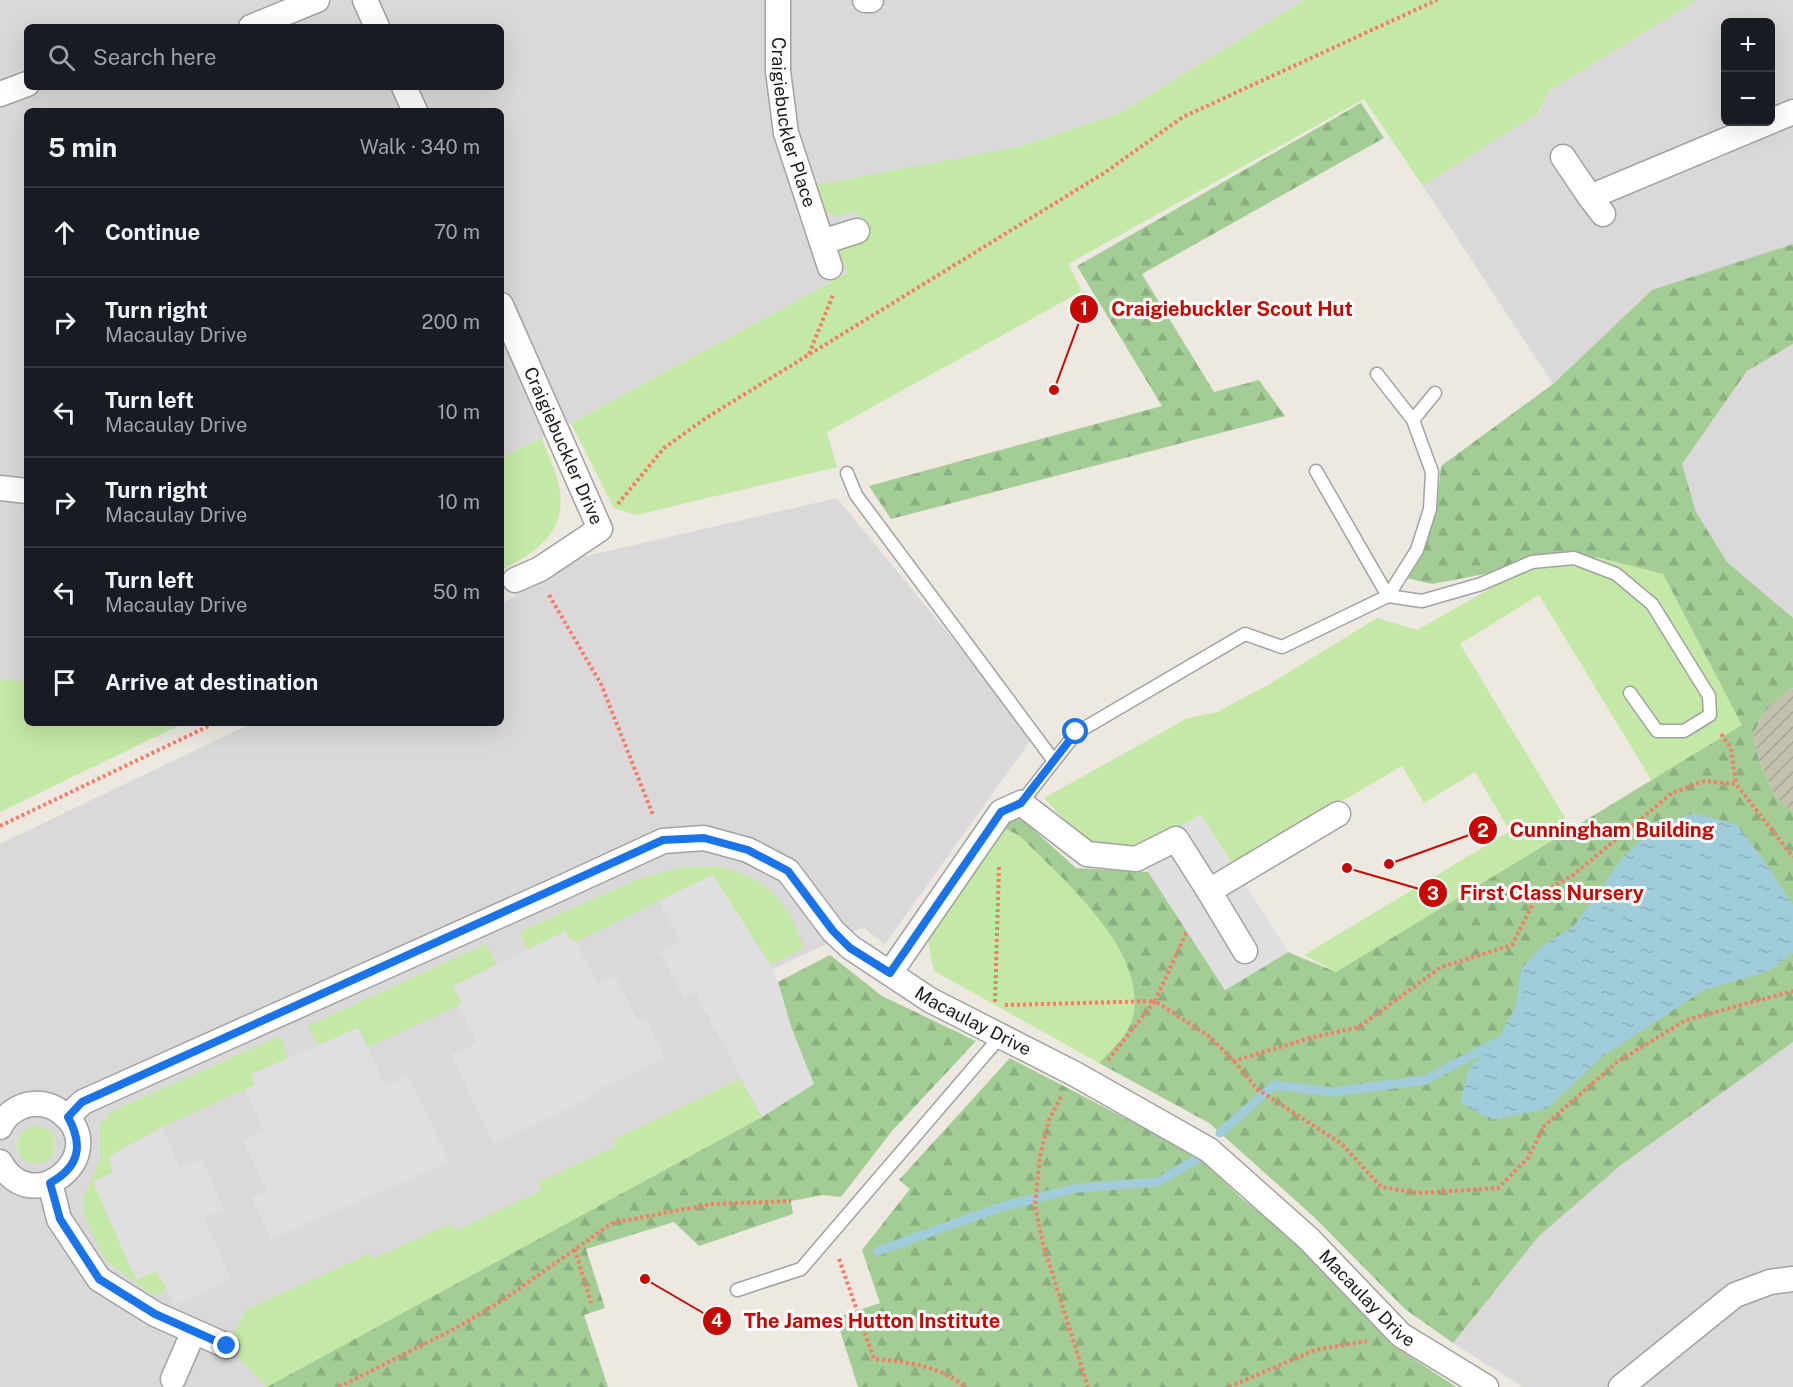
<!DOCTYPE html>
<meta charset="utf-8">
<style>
body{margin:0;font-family:"Public Sans",sans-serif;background:#20242c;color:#f1f3f6}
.controls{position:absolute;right:18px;top:18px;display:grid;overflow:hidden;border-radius:9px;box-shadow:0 6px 24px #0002}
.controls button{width:54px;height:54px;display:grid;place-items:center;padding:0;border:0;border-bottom:2px solid #363941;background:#171b24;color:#f1f3f6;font:30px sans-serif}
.stop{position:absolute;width:18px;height:18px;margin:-14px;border:4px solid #1a73e8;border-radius:50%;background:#fff}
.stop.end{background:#1a73e8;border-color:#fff;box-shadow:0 2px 6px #0008}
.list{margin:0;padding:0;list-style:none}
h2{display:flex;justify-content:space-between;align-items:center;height:78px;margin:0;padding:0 24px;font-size:26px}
h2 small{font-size:20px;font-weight:400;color:#9ea1a6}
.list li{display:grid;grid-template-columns:39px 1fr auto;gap:18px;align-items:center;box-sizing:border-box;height:90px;padding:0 24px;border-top:2px solid #363941}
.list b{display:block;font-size:22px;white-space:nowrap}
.list p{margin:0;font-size:20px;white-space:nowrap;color:#9ea1a6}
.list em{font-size:20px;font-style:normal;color:#9ea1a6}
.icon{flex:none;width:33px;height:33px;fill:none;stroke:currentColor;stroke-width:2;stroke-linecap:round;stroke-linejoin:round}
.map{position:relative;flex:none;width:1793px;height:1387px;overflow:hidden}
.search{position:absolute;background:#171b24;box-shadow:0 6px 24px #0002;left:24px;top:24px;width:480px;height:66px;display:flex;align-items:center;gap:15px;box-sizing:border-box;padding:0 21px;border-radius:9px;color:#9ea1a6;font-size:22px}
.panel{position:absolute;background:#171b24;box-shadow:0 6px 24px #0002;left:24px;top:108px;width:480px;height:618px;border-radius:9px}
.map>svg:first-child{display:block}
.residential{fill:#dad8d8;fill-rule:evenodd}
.construction{fill:url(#construction-furrows)}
.grass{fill:#c4e8a6}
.forest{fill:url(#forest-firs)}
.parking{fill:#dfdfdf}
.water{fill:url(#water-ripples)}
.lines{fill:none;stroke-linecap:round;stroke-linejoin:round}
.stream{stroke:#a1ccdb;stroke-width:9}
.lane-casing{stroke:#a2a2a2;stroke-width:15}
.street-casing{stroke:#a2a2a2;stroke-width:27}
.path{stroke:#f97b66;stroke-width:4;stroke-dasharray:3 3;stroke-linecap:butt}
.lane{stroke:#fff;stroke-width:12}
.street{stroke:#fff;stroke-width:24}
.route{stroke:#1a73e8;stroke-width:8}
.labels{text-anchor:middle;stroke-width:6;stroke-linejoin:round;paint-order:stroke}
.street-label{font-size:18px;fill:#1b1b1b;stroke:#fff}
.leader{fill:none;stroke:#c60801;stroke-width:2}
.callout-dot{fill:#c60801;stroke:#fff;stroke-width:2}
.mark-label{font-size:18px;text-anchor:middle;font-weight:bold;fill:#fff}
.callout-label{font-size:20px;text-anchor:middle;font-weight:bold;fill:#c60801;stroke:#fff;stroke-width:6;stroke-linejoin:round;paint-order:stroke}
</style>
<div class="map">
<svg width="1793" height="1387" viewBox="0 0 1793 1387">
<defs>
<pattern id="construction-furrows" width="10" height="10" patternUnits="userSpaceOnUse" patternTransform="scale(1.5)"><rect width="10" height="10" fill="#c1c1ad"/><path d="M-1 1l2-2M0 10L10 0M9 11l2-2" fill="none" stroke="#a5a594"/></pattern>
<pattern id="forest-firs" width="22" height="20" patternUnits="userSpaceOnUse" patternTransform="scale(1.5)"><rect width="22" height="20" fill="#a3cd95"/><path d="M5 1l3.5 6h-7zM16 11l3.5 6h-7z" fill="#8caf80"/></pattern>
<pattern id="water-ripples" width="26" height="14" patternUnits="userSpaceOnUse" patternTransform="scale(1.5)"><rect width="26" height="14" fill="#a1ccdb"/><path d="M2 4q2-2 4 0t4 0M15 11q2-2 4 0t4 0" fill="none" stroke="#8aafbb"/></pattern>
</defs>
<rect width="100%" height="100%" fill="#ede9e1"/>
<path class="residential" d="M0 0H1304L1120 113 1022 146 856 210 865 232 848 273 556 431 501 457V111H27V682L0 679ZM27 27H501V87H27Z
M1697 0H1793V244L1652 290 1553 384 1423 186 1540 111 1549 91ZM1726 22H1770V122H1726Z
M1793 344V618L1727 562 1696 512 1682 464 1747 371Z
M837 498 1033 737 885 944 863 927 773 969 791 1027 814 1084 762 1117 267 1387H0V844L252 723H501V604L582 557Z
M1793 1042V1387H1523L1453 1343 1539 1236 1621 1165Z"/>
<path class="construction" d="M1793 688V812L1775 796 1759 760 1753 735 1766 707Z"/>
<path class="grass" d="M1304 0H1697L1549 91 1538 113 1423 186 1364 99 1068 264 1082 291 827 432 837 467 636 515 614 508 571 423 848 273 839 253 848 239 865 231 856 211 836 217 819 207 811 186 1022 146 1120 113Z
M542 438C547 454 558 474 560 491 566 533 534 554 501 570V457Z
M1597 557 1663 574 1743 725 1652 781 1539 595 1460 644 1572 829 1336 972 1304 955 1510 831 1475 772 1424 803 1402 766 1233 865 1091 848 1044 798 1186 719 1217 712 1268 685 1377 618 1417 630 1532 565Z
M0 679 27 682V723H184L0 812Z
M1004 828 1020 836C1064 881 1155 953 1131 1023 1126 1037 1109 1052 1099 1063L934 971 928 941Z
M683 867C695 867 709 865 721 867 767 878 792 905 803 949L770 965 712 875 576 942 570 939 565 931 528 950 519 932 638 879Z
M486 944 497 965 453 986 462 1004 369 1047 358 1028 318 1045 307 1026Z
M280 1036 288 1058 252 1074 255 1085 162 1127 109 1156 136 1280 157 1270 166 1290 154 1296 105 1260 84 1215 83 1199 100 1160V1125L112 1111Z
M740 1079 762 1117 267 1387 227 1346 246 1310 370 1253 373 1259 451 1223 455 1231 542 1190 538 1182 616 1146 613 1140Z
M17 1145a19 19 0 1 1 38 0a19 19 0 1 1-38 0Z"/>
<path class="forest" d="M1361 103 1384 138 1142 274 1214 392 1259 380 1285 416 891 519 869 486 1162 406 1077 266Z
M1793 244V344L1747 371 1682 464 1696 512 1727 562 1793 618V688L1766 707 1753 735 1759 760 1775 796 1793 812V1042L1621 1165 1539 1236 1453 1343 1405 1309 1313 1216 1209 1123 1099 1063C1109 1052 1126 1037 1131 1023 1154 955 1063 880 1020 836L1004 828 1015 813 1076 868 1150 872 1225 990 1288 952 1336 972 1742 725 1663 574 1597 557 1532 565 1432 584 1406 578C1426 540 1438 510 1441 466L1553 384 1652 290Z
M830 955 882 996 976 1041 892 1131 841 1197 823 1195 791 1201 793 1214 699 1246 674 1222 586 1249 605 1308 584 1315 608 1387H267L762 1117 813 1084 791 1027 778 982Z
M1010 1058 1200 1157 1241 1198 1290 1236 1391 1344 1456 1387H858L836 1318 880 1303 862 1250 910 1189 899 1180Z"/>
<path class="parking" d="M1201 814 1288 952 1225 990 1135 852Z
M713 875 773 969 791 1027 814 1084 762 1117 695 992 684 997 659 952 680 941 659 901Z
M566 931 570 939 576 942 598 984 615 976 639 1022 646 1019 666 1058 589 1094 591 1098 494 1144 451 1055 477 1043 458 1006 462 1003 453 986Z
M358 1028 386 1086 408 1076 450 1162 271 1239 252 1198 267 1191 243 1140 264 1131 245 1090 255 1085 251 1074Z
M162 1127 180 1168 202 1159 224 1210 204 1218 231 1279 174 1306 157 1271 136 1280 93 1182 114 1171 109 1157Z"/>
<path class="water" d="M1694 813 1737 825 1768 866 1793 905V953L1769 971 1704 990 1603 1056 1548 1108 1492 1120 1460 1103 1469 1068 1497 1042 1516 1006 1521 969 1542 946 1574 926 1623 857 1656 827Z"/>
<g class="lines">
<path class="stream" d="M1220 1133 1274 1085 1333 1092 1425 1080 1497 1042
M878 1251 1001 1207 1077 1188 1158 1182 1200 1157"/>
<defs>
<path id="lane" d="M1413 420 1435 393
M1316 471 1388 596 1422 601 1481 584 1532 562 1574 558 1616 574 1652 604 1709 696 1710 715 1684 731H1657L1630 693
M847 473 856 495 1054 761
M1021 803 1076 733 1245 634 1282 647 1388 596 1417 550 1430 509 1432 472 1413 420 1377 374
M737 1290 801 1269 1000 1037"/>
<g id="street">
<path d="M365 0 377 27"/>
<path id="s1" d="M778 0V71L786 133 830 267"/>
<path d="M865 0H871"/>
<path d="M251 27 317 0"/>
<path d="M404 87 415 111"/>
<path d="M0 94 27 84"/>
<path d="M1563 157 1590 197 1793 112"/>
<path d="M1590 197 1603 214"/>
<path d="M822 242 857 231"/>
<path id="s2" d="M501 305 600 529 540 569 515 580"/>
<path d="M0 488 27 491"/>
<path d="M1209 891 1245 951"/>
<path d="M890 973 1001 812 1021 803 1087 854 1136 859 1176 839 1209 891 1338 814"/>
<path id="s3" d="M67 1117 83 1102 561 888 663 841 704 838 748 850 788 871 833 931 850 947 930 1000 1075 1074 1209 1150 1309 1239 1401 1335 1486 1387"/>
<path d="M0 1127C5 1115 19 1105 33 1104 44 1103 55 1107 63 1114 111 1153 33 1222 0 1162"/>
<path d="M50 1183 59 1219 99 1279 155 1314 227 1346"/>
<path d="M173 1379 193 1333"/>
<path d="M1621 1387 1735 1295 1770 1282 1793 1279"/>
</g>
</defs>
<use href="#lane" class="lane-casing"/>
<use href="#street" class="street-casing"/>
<path class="path" d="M809 354 833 295
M618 504 664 448 706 418 1104 173 1183 117 1437 0
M549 595 601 684 653 815
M1721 734 1731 748 1736 784
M0 826 215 723
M995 1002 999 866
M1005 1005 1155 1001 1187 931
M1108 1060 1155 1001 1210 1037 1234 1061 1310 1038 1359 1027 1441 967 1512 945 1537 896 1573 875 1672 793 1704 781 1736 784 1793 857
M1234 1061 1257 1089 1342 1144 1381 1187 1419 1193 1498 1188 1528 1158 1544 1126 1617 1062 1686 1020 1793 991
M1061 1097 1049 1120 1040 1156 1035 1205 1043 1244 1088 1387
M575 1249 591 1303
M839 1259 874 1359C906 1362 939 1365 965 1387
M339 1387 456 1328 503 1300 612 1223 712 1204 791 1201
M1229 1387 1315 1350 1367 1341"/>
<use href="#lane" class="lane"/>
<use href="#street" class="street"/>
</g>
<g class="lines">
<path class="route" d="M227 1346 155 1314 99 1279 60 1219 50 1183C79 1167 84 1146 68 1117L82 1102 663 840 704 838 748 850 788 871 833 931 850 948 890 973 1001 812 1021 803 1076 732"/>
</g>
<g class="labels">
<g class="street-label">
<text dy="6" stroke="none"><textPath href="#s1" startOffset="124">Craigiebuckler Place</textPath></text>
<text dy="6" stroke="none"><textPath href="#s2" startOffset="154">Craigiebuckler Drive</textPath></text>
<text dy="6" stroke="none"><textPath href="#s3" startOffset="1032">Macaulay Drive</textPath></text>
<text dy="6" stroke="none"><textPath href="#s3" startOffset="1518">Macaulay Drive</textPath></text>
</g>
</g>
<path class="leader" d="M1054 390L1084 309M1389 864L1483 830M1347 868L1433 893M645 1279L717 1321"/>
<g class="callout-dot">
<circle cx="1054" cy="390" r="6"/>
<circle cx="1389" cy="864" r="6"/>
<circle cx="1347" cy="868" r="6"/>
<circle cx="645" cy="1279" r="6"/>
<circle cx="1084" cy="309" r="15"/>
<circle cx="1483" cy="830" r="15"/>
<circle cx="1433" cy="893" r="15"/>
<circle cx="717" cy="1321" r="15"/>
</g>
<g class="mark-label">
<text x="1084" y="315">1</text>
<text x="1483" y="837">2</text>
<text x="1433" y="900">3</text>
<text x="717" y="1327">4</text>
</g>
<g class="callout-label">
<text x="1232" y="316">Craigiebuckler Scout Hut</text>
<text x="1612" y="837">Cunningham Building</text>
<text x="1552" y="900">First Class Nursery</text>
<text x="872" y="1328">The James Hutton Institute</text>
</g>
</svg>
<div class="controls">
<button>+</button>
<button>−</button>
</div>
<div class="stop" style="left:1076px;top:732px"></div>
<div class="stop end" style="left:227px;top:1346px"></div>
<div class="search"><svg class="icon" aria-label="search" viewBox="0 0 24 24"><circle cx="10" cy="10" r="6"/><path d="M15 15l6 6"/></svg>Search here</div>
<section class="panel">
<h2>5 min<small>Walk · 340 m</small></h2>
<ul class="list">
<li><svg class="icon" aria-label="ahead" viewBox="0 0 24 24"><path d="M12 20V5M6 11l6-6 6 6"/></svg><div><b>Continue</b></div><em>70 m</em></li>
<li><svg class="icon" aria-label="right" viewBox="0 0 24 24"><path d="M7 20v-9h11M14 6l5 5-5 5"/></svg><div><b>Turn right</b><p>Macaulay Drive</p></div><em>200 m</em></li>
<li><svg class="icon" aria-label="left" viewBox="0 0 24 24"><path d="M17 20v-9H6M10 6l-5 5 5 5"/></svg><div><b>Turn left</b><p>Macaulay Drive</p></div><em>10 m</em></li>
<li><svg class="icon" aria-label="right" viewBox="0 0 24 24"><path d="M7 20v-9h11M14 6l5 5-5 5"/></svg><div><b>Turn right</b><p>Macaulay Drive</p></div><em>10 m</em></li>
<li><svg class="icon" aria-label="left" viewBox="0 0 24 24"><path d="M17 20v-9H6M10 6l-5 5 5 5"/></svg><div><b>Turn left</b><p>Macaulay Drive</p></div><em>50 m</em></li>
<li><svg class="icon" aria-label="arrive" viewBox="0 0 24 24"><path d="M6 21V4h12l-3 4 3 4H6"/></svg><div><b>Arrive at destination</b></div></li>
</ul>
</section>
</div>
